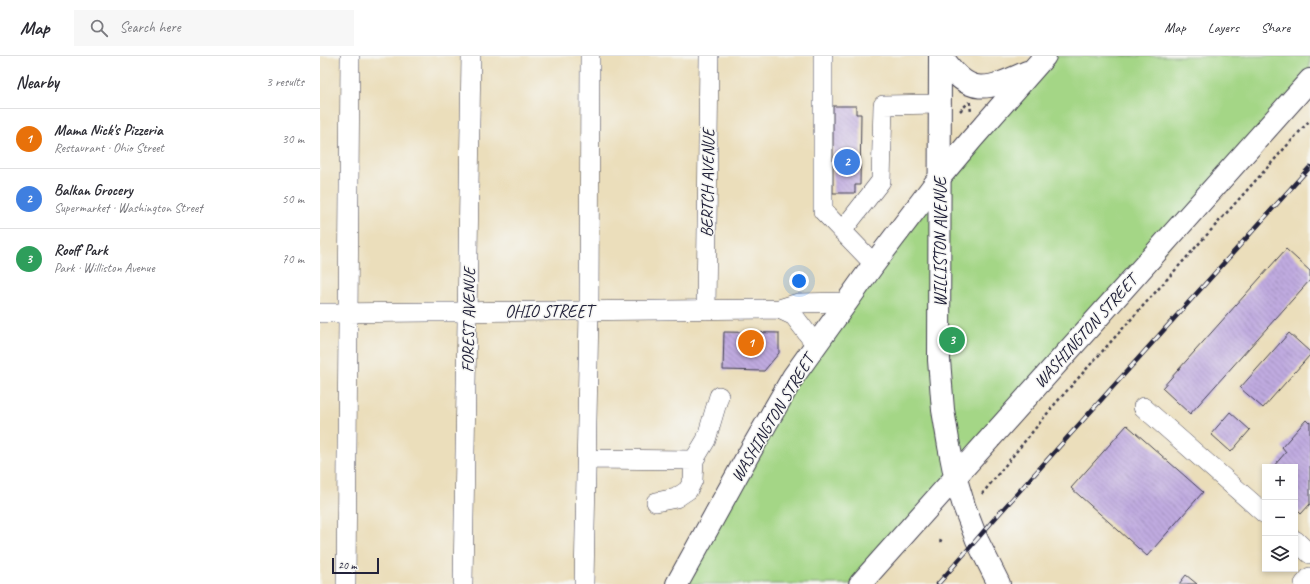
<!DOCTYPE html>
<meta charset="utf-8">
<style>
body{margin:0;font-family:Caveat,sans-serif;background:#f7f7f7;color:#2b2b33}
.controls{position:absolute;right:12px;bottom:12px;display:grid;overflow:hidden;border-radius:0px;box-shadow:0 2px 6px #0003}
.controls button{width:36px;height:36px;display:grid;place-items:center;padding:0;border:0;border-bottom:1px solid #e1e1e2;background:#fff;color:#2b2b33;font:20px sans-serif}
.scale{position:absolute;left:12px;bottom:10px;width:47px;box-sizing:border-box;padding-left:4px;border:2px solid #22223b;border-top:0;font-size:11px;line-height:14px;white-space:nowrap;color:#22223b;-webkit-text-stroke:3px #f6f6f2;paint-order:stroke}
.you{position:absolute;left:479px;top:225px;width:14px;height:14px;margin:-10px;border:3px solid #fff;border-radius:50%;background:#1a73e8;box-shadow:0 0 0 6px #1a73e833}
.badge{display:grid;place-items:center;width:26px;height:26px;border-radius:50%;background:#7c3aed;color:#fff;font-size:13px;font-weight:700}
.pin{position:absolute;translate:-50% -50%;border:2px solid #fff;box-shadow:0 1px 4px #0006}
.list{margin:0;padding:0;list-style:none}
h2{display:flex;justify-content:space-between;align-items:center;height:52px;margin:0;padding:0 16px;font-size:17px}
h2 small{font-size:13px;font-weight:400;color:#7c7c81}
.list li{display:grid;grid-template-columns:26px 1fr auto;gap:12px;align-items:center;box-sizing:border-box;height:60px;padding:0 16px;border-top:1px solid #e1e1e2}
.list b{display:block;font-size:15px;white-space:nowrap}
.list p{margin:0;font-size:13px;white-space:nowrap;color:#7c7c81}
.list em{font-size:13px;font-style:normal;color:#7c7c81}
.icon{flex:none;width:22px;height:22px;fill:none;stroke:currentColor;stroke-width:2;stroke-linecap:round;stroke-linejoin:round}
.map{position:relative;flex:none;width:990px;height:528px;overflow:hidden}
header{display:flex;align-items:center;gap:24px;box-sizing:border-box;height:56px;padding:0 20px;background:#fff;border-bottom:1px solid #e1e1e2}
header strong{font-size:19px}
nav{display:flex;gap:22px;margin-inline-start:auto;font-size:14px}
.search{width:280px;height:36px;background:#f7f7f7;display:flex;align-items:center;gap:10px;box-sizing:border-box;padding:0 14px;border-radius:0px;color:#7c7c81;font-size:15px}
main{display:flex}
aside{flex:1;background:#fff}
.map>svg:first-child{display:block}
.green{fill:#a4d686;stroke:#637c60}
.building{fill:url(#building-back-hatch)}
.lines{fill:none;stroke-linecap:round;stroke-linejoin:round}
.minor-casing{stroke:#403e4e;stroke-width:20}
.major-casing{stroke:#403e4e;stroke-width:24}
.highway-casing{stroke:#403e4e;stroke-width:24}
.path{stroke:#403e4e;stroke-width:2.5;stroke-dasharray:3 3;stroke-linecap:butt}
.minor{stroke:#fff;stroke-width:19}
.major{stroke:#fff;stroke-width:22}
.highway{stroke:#fff;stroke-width:22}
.rail-casing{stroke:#22223b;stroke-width:4.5}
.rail{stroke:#f6f6f2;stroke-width:3;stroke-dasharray:9;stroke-linecap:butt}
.labels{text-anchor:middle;stroke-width:3;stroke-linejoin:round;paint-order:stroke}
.street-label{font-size:17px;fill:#22223b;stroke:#f6f6f2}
</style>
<header>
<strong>Map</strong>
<div class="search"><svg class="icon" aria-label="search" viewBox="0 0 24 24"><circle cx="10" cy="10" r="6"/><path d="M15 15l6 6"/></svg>Search here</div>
<nav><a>Map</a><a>Layers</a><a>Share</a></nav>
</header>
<main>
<aside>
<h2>Nearby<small>3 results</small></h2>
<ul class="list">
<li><span class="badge" style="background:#e8710a">1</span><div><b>Mama Nick's Pizzeria</b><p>Restaurant · Ohio Street</p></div><em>30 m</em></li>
<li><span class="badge" style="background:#3f7fe0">2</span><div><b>Balkan Grocery</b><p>Supermarket · Washington Street</p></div><em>50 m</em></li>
<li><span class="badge" style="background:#2e9e5b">3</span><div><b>Rooff Park</b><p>Park · Williston Avenue</p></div><em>70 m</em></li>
</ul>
</aside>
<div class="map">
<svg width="990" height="528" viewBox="0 0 990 528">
<defs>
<pattern id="building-back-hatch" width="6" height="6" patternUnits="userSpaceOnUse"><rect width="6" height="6" fill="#c0abe0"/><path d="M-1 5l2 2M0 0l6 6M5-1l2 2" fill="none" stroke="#9c8bb7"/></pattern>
</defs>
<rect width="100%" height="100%" fill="#f6f6f2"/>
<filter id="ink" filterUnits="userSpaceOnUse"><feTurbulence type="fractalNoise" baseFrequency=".025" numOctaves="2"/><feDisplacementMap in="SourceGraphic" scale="8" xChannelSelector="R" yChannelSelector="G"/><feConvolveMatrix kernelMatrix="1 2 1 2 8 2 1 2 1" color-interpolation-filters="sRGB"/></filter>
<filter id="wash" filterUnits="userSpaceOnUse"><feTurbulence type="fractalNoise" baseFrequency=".012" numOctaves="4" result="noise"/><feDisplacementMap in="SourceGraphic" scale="16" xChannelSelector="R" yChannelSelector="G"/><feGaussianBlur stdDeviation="0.9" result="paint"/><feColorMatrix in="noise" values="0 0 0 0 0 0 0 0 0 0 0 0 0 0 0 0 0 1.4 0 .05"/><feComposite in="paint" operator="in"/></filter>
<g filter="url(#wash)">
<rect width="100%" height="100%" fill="#ebdebb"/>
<path class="green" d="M728 0H990V32L547 528H355L473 321Z"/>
<g id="blocks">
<path class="building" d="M513 50H536V58H541L540 129H535V137H513Z
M966 193 990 215V224L870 358 842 332Z
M404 276 459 277V297L444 315 403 314Z
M969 277 990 296V299L943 352 920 332Z
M910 356 930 374 911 396 891 378Z
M986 364 989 367 990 366V448L981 458 975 452V411H953L966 396 962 391Z
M807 369 883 436 827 500 751 432Z
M866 519 877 528H859Z"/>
</g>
</g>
<g filter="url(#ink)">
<use href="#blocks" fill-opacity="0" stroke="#403e4e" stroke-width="1"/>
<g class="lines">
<defs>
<path id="minor" d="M503 0V155L554 208
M522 175 561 125 563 49 620 48
M459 253 474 260 496 289
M386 254 389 0
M0 257 459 253 478 247 526 246
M823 351 945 458
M266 403 374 404
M336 446 356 442 368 434 373 424 374 404 386 384 399 340
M975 484 990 498
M26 528 30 0
M143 528 151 0
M264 528 269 255 270 0
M984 528 990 521"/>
<path id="major" d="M620 0 619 304 623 354 629 390 635 420 644 450 657 484 679 528"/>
<path id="highway" d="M622 0C649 42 667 34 707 16
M357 528 427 401 473 321 554 208 620 121 652 83 725 0
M540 528 990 24"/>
</defs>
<use href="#minor" class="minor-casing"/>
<use href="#major" class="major-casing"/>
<use href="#highway" class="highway-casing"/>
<path class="path" d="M650 46 651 57
M640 55 649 46
M662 438 735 348 990 64
M620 486 622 482"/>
<use href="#minor" class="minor"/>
<use href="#major" class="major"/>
<use href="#highway" class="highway"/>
<defs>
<path id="rail" d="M618 528 677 460 990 111"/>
</defs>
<use href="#rail" class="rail-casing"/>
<use href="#rail" class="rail"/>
</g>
</g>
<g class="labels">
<g class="street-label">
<text transform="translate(387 127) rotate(-89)" y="6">BERTCH AVENUE</text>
<text transform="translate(620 186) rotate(-90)" y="6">WILLISTON AVENUE</text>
<text x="229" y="261">OHIO STREET</text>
<text transform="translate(148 264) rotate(-89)" y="6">FOREST AVENUE</text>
<text transform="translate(765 275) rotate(-48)" y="6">WASHINGTON STREET</text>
<text transform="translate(452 362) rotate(-59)" y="6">WASHINGTON STREET</text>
</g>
</g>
</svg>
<div class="controls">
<button>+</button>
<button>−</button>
<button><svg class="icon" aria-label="layers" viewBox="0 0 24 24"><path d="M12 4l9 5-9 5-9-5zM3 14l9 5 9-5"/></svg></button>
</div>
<div class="scale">20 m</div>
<div class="you"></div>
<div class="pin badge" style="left:431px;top:287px;background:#e8710a">1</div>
<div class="pin badge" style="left:527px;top:106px;background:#3f7fe0">2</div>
<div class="pin badge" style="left:632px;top:284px;background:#2e9e5b">3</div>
</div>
</main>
